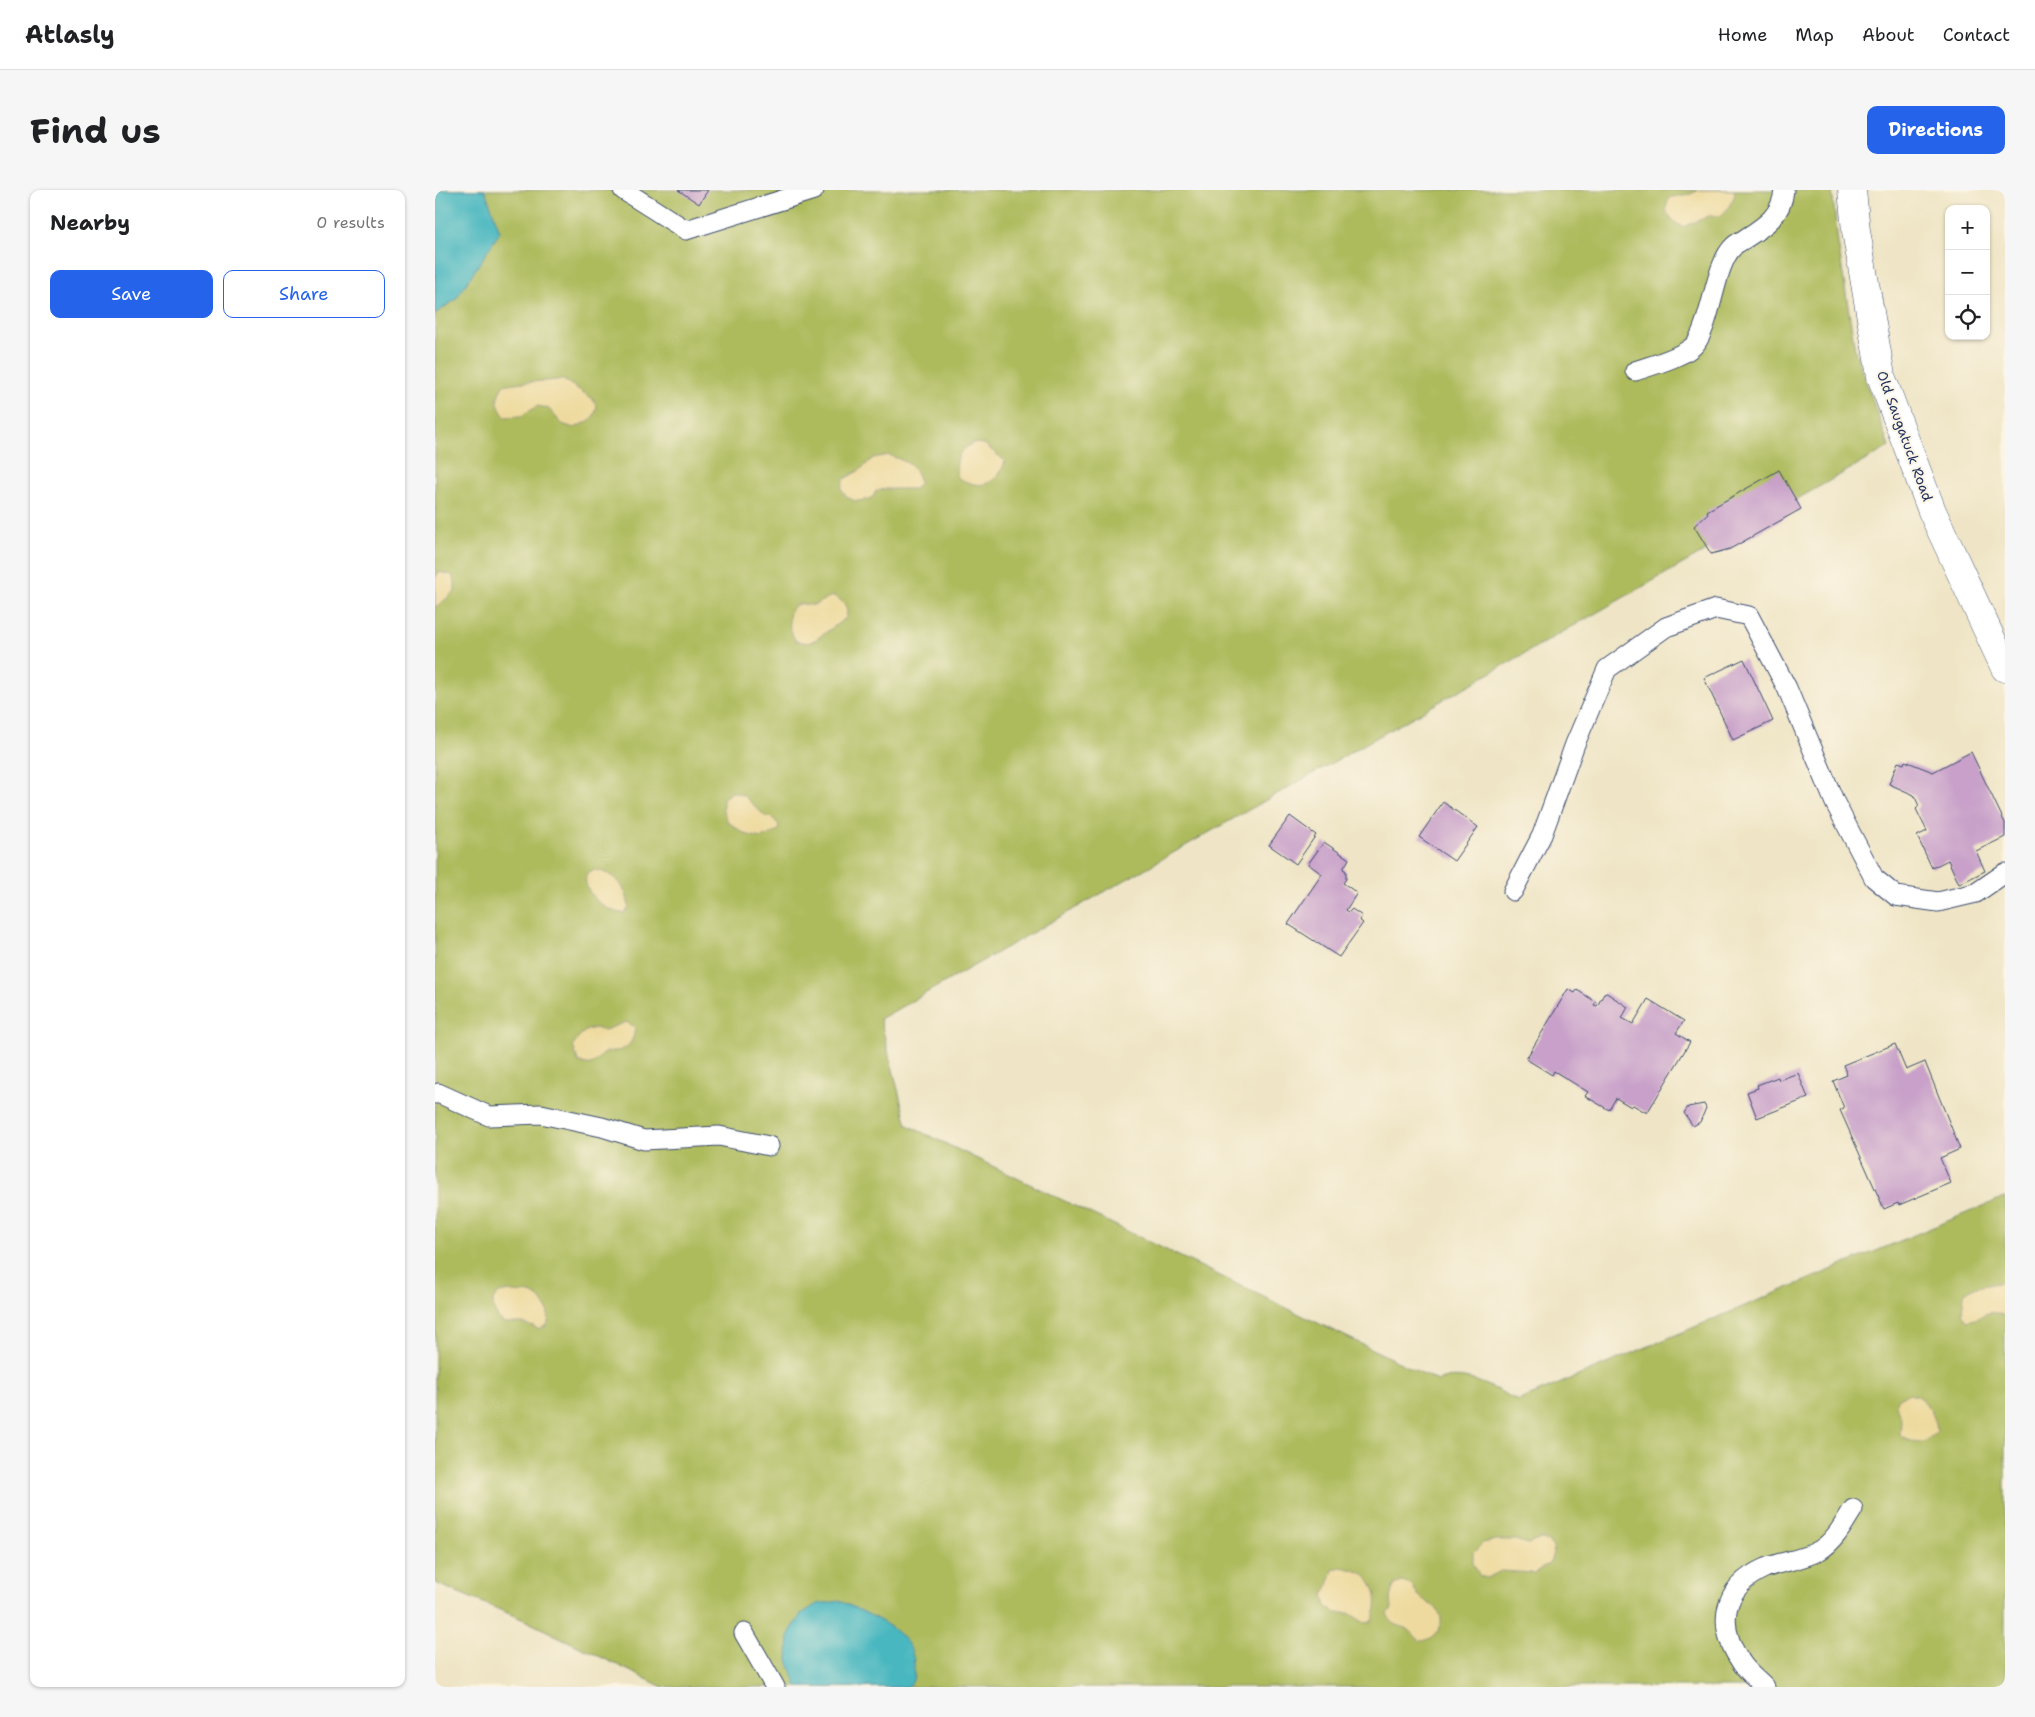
<!DOCTYPE html>
<meta charset="utf-8">
<style>
body{margin:0;font-family:"Shantell Sans",sans-serif;background:#f6f6f6;color:#202124}
.controls{position:absolute;right:15px;top:15px;display:grid;overflow:hidden;border-radius:10px;box-shadow:0 1px 4px #0004}
.controls button{width:45px;height:45px;display:grid;place-items:center;padding:0;border:0;border-bottom:1px solid #e0e0e0;background:#fff;color:#202124;font:25px sans-serif}
.list{margin:0;padding:0;list-style:none}
h2{display:flex;justify-content:space-between;align-items:center;height:65px;margin:0;padding:0 20px;font-size:21px}
h2 small{font-size:16px;font-weight:400;color:#757577}
.actions{display:flex;gap:10px;padding:15px 20px}
.actions a{flex:1;padding:11px 0;border:1px solid #2563eb;border-radius:10px;text-align:center;font-size:18px;color:#2563eb}
.actions .main{background:#2563eb;color:#fff}
.icon{flex:none;width:28px;height:28px;fill:none;stroke:currentColor;stroke-width:2;stroke-linecap:round;stroke-linejoin:round}
.map{position:relative;flex:none;width:1570px;height:1497px;overflow:hidden;border-radius:10px}
header{display:flex;align-items:center;gap:30px;box-sizing:border-box;height:70px;padding:0 25px;background:#fff;border-bottom:1px solid #e0e0e0}
header strong{font-size:24px}
nav{display:flex;gap:28px;margin-inline-start:auto;font-size:18px}
.intro{display:flex;align-items:center;justify-content:space-between;box-sizing:border-box;height:120px;padding:0 30px}
h1{margin:0;font-size:35px}
.button{padding:12px 22px;border-radius:10px;background:#2563eb;color:#fff;font-size:18px;font-weight:700}
main{display:flex;gap:30px;padding:0 30px}
aside{flex:1;background:#fff;border-radius:10px;box-shadow:0 1px 4px #0004}
.map>svg:first-child{display:block}
.green{fill:#aebb5d;stroke:#64755e}
.sand{fill:#eeda9e;stroke:#84847e}
.water{fill:#48b7c0;stroke:#32738f}
.building{fill:#c8a0c9}
.lines{fill:none;stroke-linecap:round;stroke-linejoin:round}
.lane-casing{stroke:#3b4a6e;stroke-width:21}
.street-casing{stroke:#3b4a6e;stroke-width:29}
.lane{stroke:#fff;stroke-width:19}
.street{stroke:#fff;stroke-width:28}
.labels{text-anchor:middle;stroke-width:4;stroke-linejoin:round;paint-order:stroke}
.street-label{font-size:14px;fill:#1b2f5e;stroke:#fcf5e5}
</style>
<header>
<strong>Atlasly</strong>
<nav><a>Home</a><a>Map</a><a>About</a><a>Contact</a></nav>
</header>
<div class="intro"><h1>Find us</h1><a class="button">Directions</a></div>
<main>
<aside>
<h2>Nearby<small>0 results</small></h2>
<ul class="list">
</ul>
<div class="actions"><a class="main">Save</a><a>Share</a></div>
</aside>
<div class="map">
<svg width="1570" height="1497" viewBox="0 0 1570 1497">
<rect width="100%" height="100%" fill="#fcf5e5"/>
<filter id="ink" filterUnits="userSpaceOnUse"><feTurbulence type="fractalNoise" baseFrequency=".02" numOctaves="2"/><feDisplacementMap in="SourceGraphic" scale="10" xChannelSelector="R" yChannelSelector="G"/><feConvolveMatrix kernelMatrix="1 2 1 2 8 2 1 2 1" color-interpolation-filters="sRGB"/></filter>
<filter id="wash" filterUnits="userSpaceOnUse"><feTurbulence type="fractalNoise" baseFrequency=".0096" numOctaves="4" result="noise"/><feDisplacementMap in="SourceGraphic" scale="20" xChannelSelector="R" yChannelSelector="G"/><feGaussianBlur stdDeviation="1.12" result="paint"/><feColorMatrix in="noise" values="0 0 0 0 0 0 0 0 0 0 0 0 0 0 0 0 0 1.4 0 .05"/><feComposite in="paint" operator="in"/></filter>
<g filter="url(#wash)">
<rect width="100%" height="100%" fill="#efe5c6"/>
<path class="green" d="M0 0H1397L1403 53 1420 160 1454 257 445 829 472 935 1003 1191C1028 1179 1061 1199 1083 1211L1570 1007V1497H228L87 1429 0 1393Z"/>
<path class="sand" d="M1264 0H1299L1300 5 1292 20 1284 26H1274L1248 37C1235 31 1225 20 1236 7L1256 4Z
M127 189 157 208 162 217C158 232 151 232 139 238L127 234 113 218 102 216 86 226 70 227C61 214 60 207 69 195 89 190 108 193 127 189Z
M538 253 549 254 570 271C562 297 543 300 522 287 521 269 521 263 538 253Z
M454 265C471 272 479 273 485 292L480 299H450L441 301 438 307C425 313 414 313 406 299L409 289 425 280 438 268Z
M4 382 17 385 20 392V401L3 416H0V388Z
M399 406C409 412 414 416 411 428L380 450 373 453 361 451C354 441 348 418 365 414 370 413 376 417 381 414 388 411 392 407 399 406Z
M297 602 308 605 331 627H337L344 635 343 641 326 648 310 644 293 632 288 621V608Z
M159 680C180 682 192 697 194 718L189 723C173 724 144 701 152 683Z
M191 832 200 837C199 847 196 857 186 860 181 862 175 860 170 863 158 870 160 879 143 871L138 856 145 845 152 840 160 838 170 840Z
M1567 1092 1570 1094V1126C1550 1117 1550 1128 1532 1131L1527 1123 1529 1104 1537 1098Z
M74 1101C82 1104 91 1101 98 1104 109 1109 117 1125 112 1135L104 1139 87 1133H69C61 1127 58 1121 58 1110L64 1103Z
M1474 1204C1478 1205 1483 1206 1486 1208 1494 1216 1502 1230 1502 1241 1489 1255 1479 1257 1465 1244 1465 1239 1466 1236 1466 1232 1466 1220 1451 1209 1474 1204Z
M1106 1349 1114 1352 1119 1359 1115 1373 1099 1383 1066 1381 1052 1388 1045 1386 1038 1374V1363L1048 1353 1061 1350H1080L1093 1354Z
M905 1377C912 1378 921 1380 928 1384 943 1395 945 1417 936 1432L930 1433 914 1423H901L891 1416 888 1404 892 1398 898 1380Z
M967 1392C982 1393 976 1399 984 1406 988 1411 996 1412 1000 1417 1014 1432 1002 1451 984 1451 981 1447 978 1443 975 1441 966 1434 957 1438 952 1423L957 1419 956 1409 959 1395Z"/>
<path class="water" d="M0 0H50L65 42 21 109 0 124Z
M405 1411C431 1424 480 1440 479 1475 479 1484 480 1490 474 1497H362L353 1470 354 1444 366 1424 382 1414Z"/>
<g id="blocks">
<path class="building" d="M243 0H273L264 14Z
M1344 280 1366 319 1295 359 1276 364 1259 336 1273 323 1272 321Z
M1309 469 1338 531 1298 550 1269 488Z
M1536 562 1570 633V647L1541 661 1550 681 1524 694 1513 670 1497 678 1482 646 1492 641 1481 619 1484 616 1479 605 1454 594 1463 572 1469 574 1470 571 1498 582Z
M1008 612 1043 637 1019 671 984 647Z
M855 626 881 645 861 674 834 655Z
M889 652 914 669 908 679 911 681V689L908 693 922 703 911 720 914 722 917 719 927 726 924 730 928 733 904 767 853 734 887 684 873 674Z
M1133 799 1140 803 1142 800 1161 812 1159 815 1162 816 1170 802 1193 817 1187 828 1198 834 1213 809 1249 831 1241 843 1255 852 1212 923 1198 915 1196 917 1181 908 1174 920 1150 906 1153 902 1119 881 1117 885 1091 869Z
M1460 854 1471 880 1490 872 1525 959 1505 968 1516 993 1464 1015 1463 1013 1449 1019 1405 920 1409 918 1398 891 1412 885 1408 875Z
M1363 883 1373 908 1322 928 1312 902 1323 898 1322 895 1343 887 1344 890Z
M1269 914 1271 918 1265 932 1258 936 1249 923 1253 917Z"/>
</g>
</g>
<g filter="url(#ink)">
<use href="#blocks" fill-opacity="0" stroke="#3b4a6e" stroke-width="1"/>
<g class="lines">
<defs>
<path id="lane" d="M188 0 251 40 379 0
M1200 181C1215 176 1252 166 1261 153 1277 130 1280 74 1298 57 1301 53 1307 51 1311 48 1330 36 1347 25 1349 0
M1078 701 1107 645 1140 554 1172 479 1231 437 1281 419 1314 426 1352 498 1400 613 1439 688 1461 706 1503 712 1541 703 1570 683
M0 904 3 903 54 926 106 924 167 937 209 950 284 946 334 956
M309 1443 340 1497
M1330 1497C1323 1489 1312 1482 1306 1472 1281 1435 1287 1397 1330 1378 1348 1371 1368 1370 1385 1360 1400 1351 1409 1333 1418 1319"/>
<path id="street" d="M1417 0 1421 41 1446 186 1497 321 1570 478"/>
</defs>
<use href="#lane" class="lane-casing"/>
<use href="#street" class="street-casing"/>
<use href="#lane" class="lane"/>
<use href="#street" class="street"/>
</g>
</g>
<g class="labels">
<g class="street-label">
<text transform="translate(1470 246) rotate(70)" y="5">Old Saugatuck Road</text>
</g>
</g>
</svg>
<div class="controls">
<button>+</button>
<button>−</button>
<button><svg class="icon" aria-label="locate" viewBox="0 0 24 24"><circle cx="12" cy="12" r="6"/><path d="M12 2v4M12 18v4M2 12h4M18 12h4"/></svg></button>
</div>
</div>
</main>
